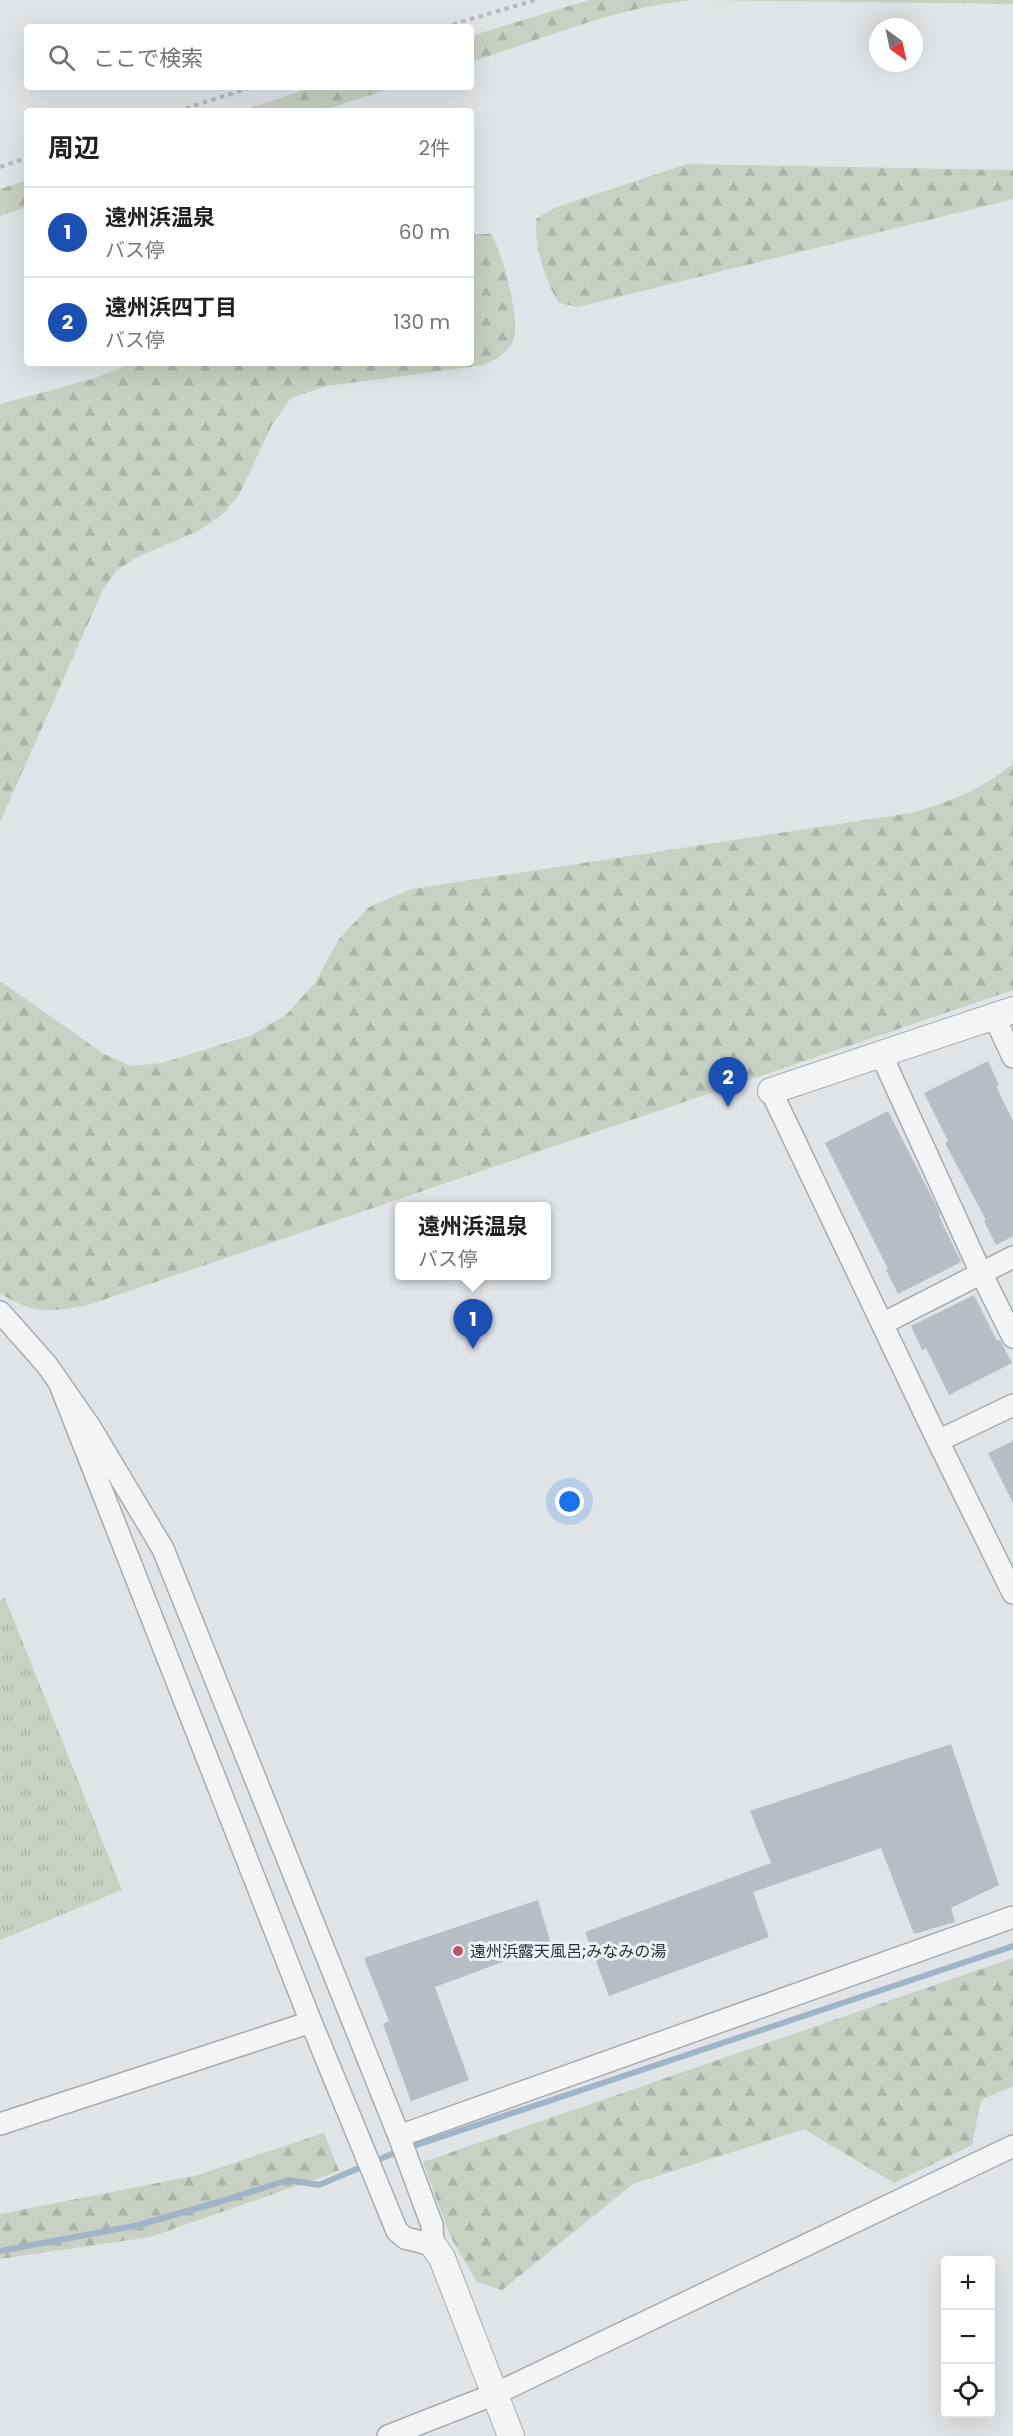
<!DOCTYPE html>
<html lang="ja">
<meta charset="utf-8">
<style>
body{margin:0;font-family:Poppins,"Noto Sans JP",sans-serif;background:#f6f6f6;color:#202124}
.controls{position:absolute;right:18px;bottom:18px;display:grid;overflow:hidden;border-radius:6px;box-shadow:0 6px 24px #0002}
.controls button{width:54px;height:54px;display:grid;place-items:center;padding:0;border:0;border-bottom:2px solid #e0e0e0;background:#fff;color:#202124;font:30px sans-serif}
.compass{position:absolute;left:869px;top:18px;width:54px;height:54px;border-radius:50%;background:#fff;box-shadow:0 6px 24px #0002;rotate:147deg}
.you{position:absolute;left:570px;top:1502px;width:21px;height:21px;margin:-15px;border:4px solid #fff;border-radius:50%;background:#1a73e8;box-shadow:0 0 0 9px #1a73e833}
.badge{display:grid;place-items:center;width:39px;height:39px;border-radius:50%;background:#bf526d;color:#fff;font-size:20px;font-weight:700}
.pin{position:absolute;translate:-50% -50px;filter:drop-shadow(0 2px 3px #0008)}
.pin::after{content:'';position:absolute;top:32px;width:21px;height:18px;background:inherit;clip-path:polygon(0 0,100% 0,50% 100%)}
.popup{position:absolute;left:395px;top:1202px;width:156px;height:78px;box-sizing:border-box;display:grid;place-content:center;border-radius:6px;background:#fff;filter:drop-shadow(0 2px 4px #0005);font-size:20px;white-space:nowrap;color:#757577}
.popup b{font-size:22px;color:#202124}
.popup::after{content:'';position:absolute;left:50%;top:100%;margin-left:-12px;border:12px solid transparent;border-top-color:#fff}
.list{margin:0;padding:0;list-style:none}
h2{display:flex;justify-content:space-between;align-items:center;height:78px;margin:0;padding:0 24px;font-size:26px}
h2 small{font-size:20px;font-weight:400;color:#757577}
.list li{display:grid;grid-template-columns:39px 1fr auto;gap:18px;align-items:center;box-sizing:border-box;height:90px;padding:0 24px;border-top:2px solid #e0e0e0}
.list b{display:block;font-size:22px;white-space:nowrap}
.list p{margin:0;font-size:20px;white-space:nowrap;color:#757577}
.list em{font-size:20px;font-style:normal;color:#757577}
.icon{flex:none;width:33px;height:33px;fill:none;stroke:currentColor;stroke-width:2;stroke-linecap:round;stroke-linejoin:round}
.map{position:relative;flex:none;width:1013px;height:2436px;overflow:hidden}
.search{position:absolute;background:#fff;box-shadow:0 6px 24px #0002;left:24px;top:24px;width:450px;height:66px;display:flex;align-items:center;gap:15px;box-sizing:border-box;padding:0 21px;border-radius:6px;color:#757577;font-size:22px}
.panel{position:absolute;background:#fff;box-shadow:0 6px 24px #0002;left:24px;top:108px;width:450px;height:258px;border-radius:6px}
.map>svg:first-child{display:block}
.forest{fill:url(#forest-firs)}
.park{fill:url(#park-tufts)}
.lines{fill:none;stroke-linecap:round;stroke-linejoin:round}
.stream{stroke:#9fb4c4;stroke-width:6}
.building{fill:#b8bdc4}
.minor-casing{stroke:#a6abb1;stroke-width:24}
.tertiary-casing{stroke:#a6abb1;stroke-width:28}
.path{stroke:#b6babe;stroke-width:4;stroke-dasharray:4.5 4.5;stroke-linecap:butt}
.minor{stroke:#f2f4f6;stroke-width:21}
.tertiary{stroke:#f2f4f6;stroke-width:26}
.poi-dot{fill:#bf526d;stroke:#eff2f5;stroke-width:2}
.labels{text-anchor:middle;stroke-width:6;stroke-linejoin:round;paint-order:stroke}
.poi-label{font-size:16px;fill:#2a333d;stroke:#eff2f5;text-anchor:start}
</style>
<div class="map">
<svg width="1013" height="2436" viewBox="0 0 1013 2436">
<defs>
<pattern id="forest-firs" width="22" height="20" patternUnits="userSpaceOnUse" patternTransform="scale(1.5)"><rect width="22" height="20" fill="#c7d0c2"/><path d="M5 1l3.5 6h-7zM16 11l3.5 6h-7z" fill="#abb3a8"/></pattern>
<pattern id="park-tufts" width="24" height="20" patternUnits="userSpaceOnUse" patternTransform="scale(1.5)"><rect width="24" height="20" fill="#c7d0c2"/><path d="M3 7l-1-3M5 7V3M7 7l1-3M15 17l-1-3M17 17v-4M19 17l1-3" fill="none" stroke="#abb3a8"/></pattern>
</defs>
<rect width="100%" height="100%" fill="#e0e4e7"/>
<path class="forest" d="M589 0H692C616 7 543 39 471 62V36Z
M697 0H1013V4Z
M314 87H395L321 111H240Z
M687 164 1013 170V199L578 307 559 303C544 279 535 247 536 219L554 208Z
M27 180V207L0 216V189Z
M474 234H491C502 251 522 324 513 341 508 353 496 359 485 365L327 386 291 398 272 425 239 495 222 515 198 531 137 557 116 571 103 590 0 822V404L92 379 133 363H471V235Z
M1013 764V990L85 1306C48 1312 32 1314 0 1293V981L104 1054 131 1066 162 1063 252 1035 287 1014 316 981 339 939 369 907 412 889 911 813C952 801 979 791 1013 764Z
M1013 1958V2086L981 2100 972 2145 894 2183 804 2129 633 2184 502 2290 477 2282 450 2236 423 2162Z
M324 2133 339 2171 150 2237 0 2259V2214L198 2175Z"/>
<path class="park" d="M5 1598 122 1890 0 1940V1600Z"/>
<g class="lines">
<path class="stream" d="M0 2251 139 2225 222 2201 288 2180 319 2185 399 2151 1013 1946"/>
</g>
<path class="building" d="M988 1061 999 1085 996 1086 1013 1121V1236L996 1245 984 1221 986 1220 945 1143 948 1141 924 1093Z
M888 1111 940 1213 939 1216 961 1262 898 1294 886 1270 888 1269 825 1143Z
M974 1295 997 1341 1000 1340 1012 1363 949 1395 926 1348 922 1350 911 1326Z
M1013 1441V1503L988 1453Z
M951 1744 999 1885 951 1908 955 1922 914 1934 881 1848 753 1892 769 1937 609 1996 585 1932 771 1863 750 1811Z
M538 1900 551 1944 435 1987 469 2080 411 2101 383 2024 389 2021 364 1958Z"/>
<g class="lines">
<defs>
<path id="minor" d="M994 1016 1013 1057
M881 1054 981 1273 1013 1337
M771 1091 938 1441 1013 1593
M0 1312 47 1365 90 1427 163 1549 399 2136 432 2225 433 2245 405 2238 397 2231 311 2022 61 1387
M882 1324 1013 1257
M938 1441 1013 1405
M0 2124 311 2022
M399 2136 1013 1917
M388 2436 495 2394 1013 2146"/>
<path id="tertiary" d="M771 1091 1013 1010
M433 2245 442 2258 511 2436"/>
</defs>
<use href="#minor" class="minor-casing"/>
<use href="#tertiary" class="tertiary-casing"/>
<path class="path" d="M444 27 535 0
M177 111 253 87
M0 167 27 158"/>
<use href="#minor" class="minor"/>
<use href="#tertiary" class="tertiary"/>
</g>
<circle class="poi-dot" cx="458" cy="1951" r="6"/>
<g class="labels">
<g class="poi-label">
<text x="470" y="1957">遠州浜露天風呂;みなみの湯</text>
</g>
</g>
</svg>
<div class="controls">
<button>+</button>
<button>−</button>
<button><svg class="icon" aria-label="locate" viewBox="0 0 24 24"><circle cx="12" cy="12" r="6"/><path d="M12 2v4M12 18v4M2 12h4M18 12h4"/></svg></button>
</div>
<svg class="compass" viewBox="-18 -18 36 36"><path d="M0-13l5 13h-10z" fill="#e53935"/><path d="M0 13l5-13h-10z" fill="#757577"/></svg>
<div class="you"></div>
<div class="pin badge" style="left:473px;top:1349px;background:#1a4fb4">1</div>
<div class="popup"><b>遠州浜温泉</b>バス停</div>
<div class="pin badge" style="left:728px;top:1107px;background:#1a4fb4">2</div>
<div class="search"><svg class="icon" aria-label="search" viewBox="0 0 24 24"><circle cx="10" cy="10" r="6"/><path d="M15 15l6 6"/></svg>ここで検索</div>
<section class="panel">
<h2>周辺<small>2件</small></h2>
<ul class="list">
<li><span class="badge" style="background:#1a4fb4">1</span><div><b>遠州浜温泉</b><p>バス停</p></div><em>60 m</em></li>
<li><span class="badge" style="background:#1a4fb4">2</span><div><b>遠州浜四丁目</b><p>バス停</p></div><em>130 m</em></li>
</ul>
</section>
</div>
